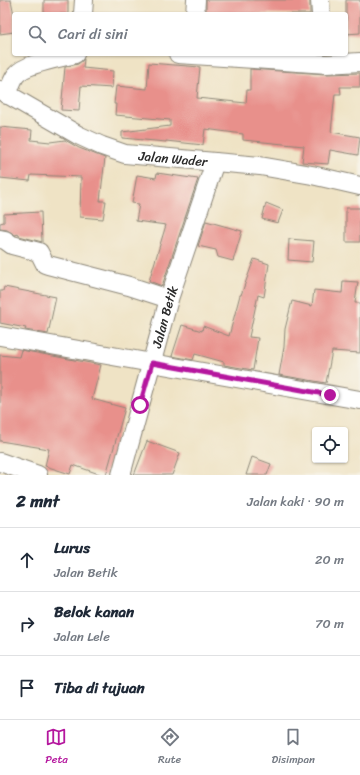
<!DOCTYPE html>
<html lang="id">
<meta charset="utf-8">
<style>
body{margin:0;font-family:Sriracha,sans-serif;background:#f2f2f3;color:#1f2937}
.controls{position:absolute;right:12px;bottom:12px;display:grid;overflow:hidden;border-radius:4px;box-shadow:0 1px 3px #0004}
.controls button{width:36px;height:36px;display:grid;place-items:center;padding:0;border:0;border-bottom:1px solid #e0e1e3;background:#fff;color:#1f2937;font:20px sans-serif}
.stop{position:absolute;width:12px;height:12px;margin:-9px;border:3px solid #b5179e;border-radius:50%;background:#fff}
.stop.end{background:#b5179e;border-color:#fff;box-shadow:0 1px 4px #0008}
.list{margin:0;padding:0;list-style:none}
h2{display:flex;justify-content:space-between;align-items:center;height:52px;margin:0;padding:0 16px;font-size:17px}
h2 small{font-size:13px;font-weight:400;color:#747a83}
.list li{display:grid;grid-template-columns:26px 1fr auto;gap:12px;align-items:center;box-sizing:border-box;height:64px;padding:0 16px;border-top:1px solid #e0e1e3}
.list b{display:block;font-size:15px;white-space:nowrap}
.list p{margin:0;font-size:13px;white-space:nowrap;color:#747a83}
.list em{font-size:13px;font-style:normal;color:#747a83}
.icon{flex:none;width:22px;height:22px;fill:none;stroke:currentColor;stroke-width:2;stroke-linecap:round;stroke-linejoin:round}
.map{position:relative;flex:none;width:360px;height:475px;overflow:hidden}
.search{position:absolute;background:#fff;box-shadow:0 1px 3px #0004;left:12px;right:12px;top:12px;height:44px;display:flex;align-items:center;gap:10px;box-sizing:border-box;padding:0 14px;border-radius:4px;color:#747a83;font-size:15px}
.sheet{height:244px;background:#fff}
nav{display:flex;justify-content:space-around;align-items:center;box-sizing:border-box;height:56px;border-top:1px solid #e0e1e3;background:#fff;font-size:11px;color:#747a83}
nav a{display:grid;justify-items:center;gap:2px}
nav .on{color:#b5179e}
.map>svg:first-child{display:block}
.building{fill:#e8908b}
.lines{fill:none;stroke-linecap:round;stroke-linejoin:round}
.street-casing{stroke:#8d8778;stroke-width:20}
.street{stroke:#fff;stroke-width:18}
.route{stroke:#b5179e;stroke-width:5}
.labels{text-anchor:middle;stroke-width:3;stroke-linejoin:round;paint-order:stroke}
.street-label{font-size:13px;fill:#2b2b2b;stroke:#f7f3e8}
</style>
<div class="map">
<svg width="360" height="475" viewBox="0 0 360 475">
<rect width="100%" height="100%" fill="#f7f3e8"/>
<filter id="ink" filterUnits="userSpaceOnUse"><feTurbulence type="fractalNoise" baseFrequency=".025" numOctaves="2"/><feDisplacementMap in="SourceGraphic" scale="8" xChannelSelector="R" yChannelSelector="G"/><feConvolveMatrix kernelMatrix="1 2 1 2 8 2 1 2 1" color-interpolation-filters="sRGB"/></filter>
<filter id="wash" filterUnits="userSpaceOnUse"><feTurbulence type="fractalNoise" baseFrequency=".012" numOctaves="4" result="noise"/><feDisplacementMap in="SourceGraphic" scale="16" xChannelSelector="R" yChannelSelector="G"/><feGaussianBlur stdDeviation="0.9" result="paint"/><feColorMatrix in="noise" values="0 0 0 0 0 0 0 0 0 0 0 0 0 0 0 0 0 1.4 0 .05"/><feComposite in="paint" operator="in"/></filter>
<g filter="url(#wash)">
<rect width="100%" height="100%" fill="#efe3c5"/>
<g id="blocks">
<path class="building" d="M0 0H11L14 15V32L0 34Z
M44 0H68V14H44Z
M206 0H310V14H206Z
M346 0H360V33L346 34Z
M84 59 83 68 113 71 112 88 81 86 79 111 61 110 65 67 78 64Z
M149 63 200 67 197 98 246 103 247 90H250V69L326 74 360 73V87H340L341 94H335L331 132 360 137 358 155 330 150 328 164 302 162 304 146 243 140V134L205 129 203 145 166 141V142L122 138V132L170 126V120L115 115 116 104H114L116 86 147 89Z
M0 127 32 130 31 140 50 142 65 140 79 148 105 158 100 201H106L103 219 80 217 81 177 31 175 30 181 0 178Z
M157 173 198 179 162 286 149 281 166 225 136 221 139 204 132 203 137 175 156 178Z
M266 203 283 210 278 223 262 219Z
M346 208H360V242H346Z
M41 212 42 242 19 236V234L15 235 7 230 0 229V223L4 222V214Z
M206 221 242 231 233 261 218 257 216 250 198 246Z
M289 239 314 241 312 262 288 260Z
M254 259 269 264 264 297 258 295 249 337 258 338 253 370 224 365V362L195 354 193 360 172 356 182 325 202 331 203 326 229 336 240 295H241Z
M343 281 358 282 355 303H360V353L332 351 326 383 279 375 284 347 285 329 292 301 312 306 314 290 342 293Z
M4 287 56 297 48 334 25 330 26 328 0 323V291H3Z
M21 350 101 365 92 399 125 408 106 475H102L73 465 70 474 45 466 49 449 0 441V355L19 357Z
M147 441 180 453 172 475H134Z
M252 457 271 464 267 475H246Z"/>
</g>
</g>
<g filter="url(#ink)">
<use href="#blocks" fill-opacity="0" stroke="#8d8778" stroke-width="1"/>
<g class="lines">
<defs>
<g id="street">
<path d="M320 0 321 14"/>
<path d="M83 14 84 0"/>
<path d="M195 14 196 0"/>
<path d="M178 54 327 64 360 62"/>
<path id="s1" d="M0 90 78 135 102 146 125 154 260 166 312 175 360 186"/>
<path d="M7 95C10 88 12 80 16 75 26 63 60 58 75 54"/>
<path d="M0 239 5 240 12 245 39 252 45 264 48 265 129 286 169 299"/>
<path d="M0 336 360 400"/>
<path d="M0 462 38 475"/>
<path id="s2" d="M121 475 169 299 215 162"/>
</g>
</defs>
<use href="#street" class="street-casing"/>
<use href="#street" class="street"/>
</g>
</g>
<g class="lines" filter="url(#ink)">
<path class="route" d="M140 405 152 363 330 395"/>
</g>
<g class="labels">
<g class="street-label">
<text dy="5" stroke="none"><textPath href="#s1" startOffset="189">Jalan Wader</textPath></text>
<text dy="5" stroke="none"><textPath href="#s2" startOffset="164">Jalan Betik</textPath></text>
</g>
</g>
</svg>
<div class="controls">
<button><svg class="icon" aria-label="locate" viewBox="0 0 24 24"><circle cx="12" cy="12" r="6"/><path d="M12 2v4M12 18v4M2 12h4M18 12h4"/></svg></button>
</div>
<div class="stop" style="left:140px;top:405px"></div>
<div class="stop end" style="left:330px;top:395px"></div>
<div class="search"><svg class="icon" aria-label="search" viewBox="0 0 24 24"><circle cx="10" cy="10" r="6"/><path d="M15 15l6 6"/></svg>Cari di sini</div>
</div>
<section class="sheet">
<h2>2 mnt<small>Jalan kaki · 90 m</small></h2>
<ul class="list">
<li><svg class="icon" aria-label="ahead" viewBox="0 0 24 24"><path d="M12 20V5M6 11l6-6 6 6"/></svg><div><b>Lurus</b><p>Jalan Betik</p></div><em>20 m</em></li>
<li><svg class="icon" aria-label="right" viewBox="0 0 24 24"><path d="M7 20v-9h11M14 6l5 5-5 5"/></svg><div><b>Belok kanan</b><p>Jalan Lele</p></div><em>70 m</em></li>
<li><svg class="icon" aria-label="arrive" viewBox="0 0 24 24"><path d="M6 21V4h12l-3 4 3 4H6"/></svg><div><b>Tiba di tujuan</b></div></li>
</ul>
</section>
<nav>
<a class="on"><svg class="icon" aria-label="map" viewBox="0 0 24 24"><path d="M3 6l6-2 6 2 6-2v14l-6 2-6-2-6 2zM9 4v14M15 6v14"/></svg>Peta</a>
<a><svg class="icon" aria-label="directions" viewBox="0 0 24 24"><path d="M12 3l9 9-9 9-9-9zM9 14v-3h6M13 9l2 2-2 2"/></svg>Rute</a>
<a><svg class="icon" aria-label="saved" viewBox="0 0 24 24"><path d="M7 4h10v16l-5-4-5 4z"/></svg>Disimpan</a>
</nav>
